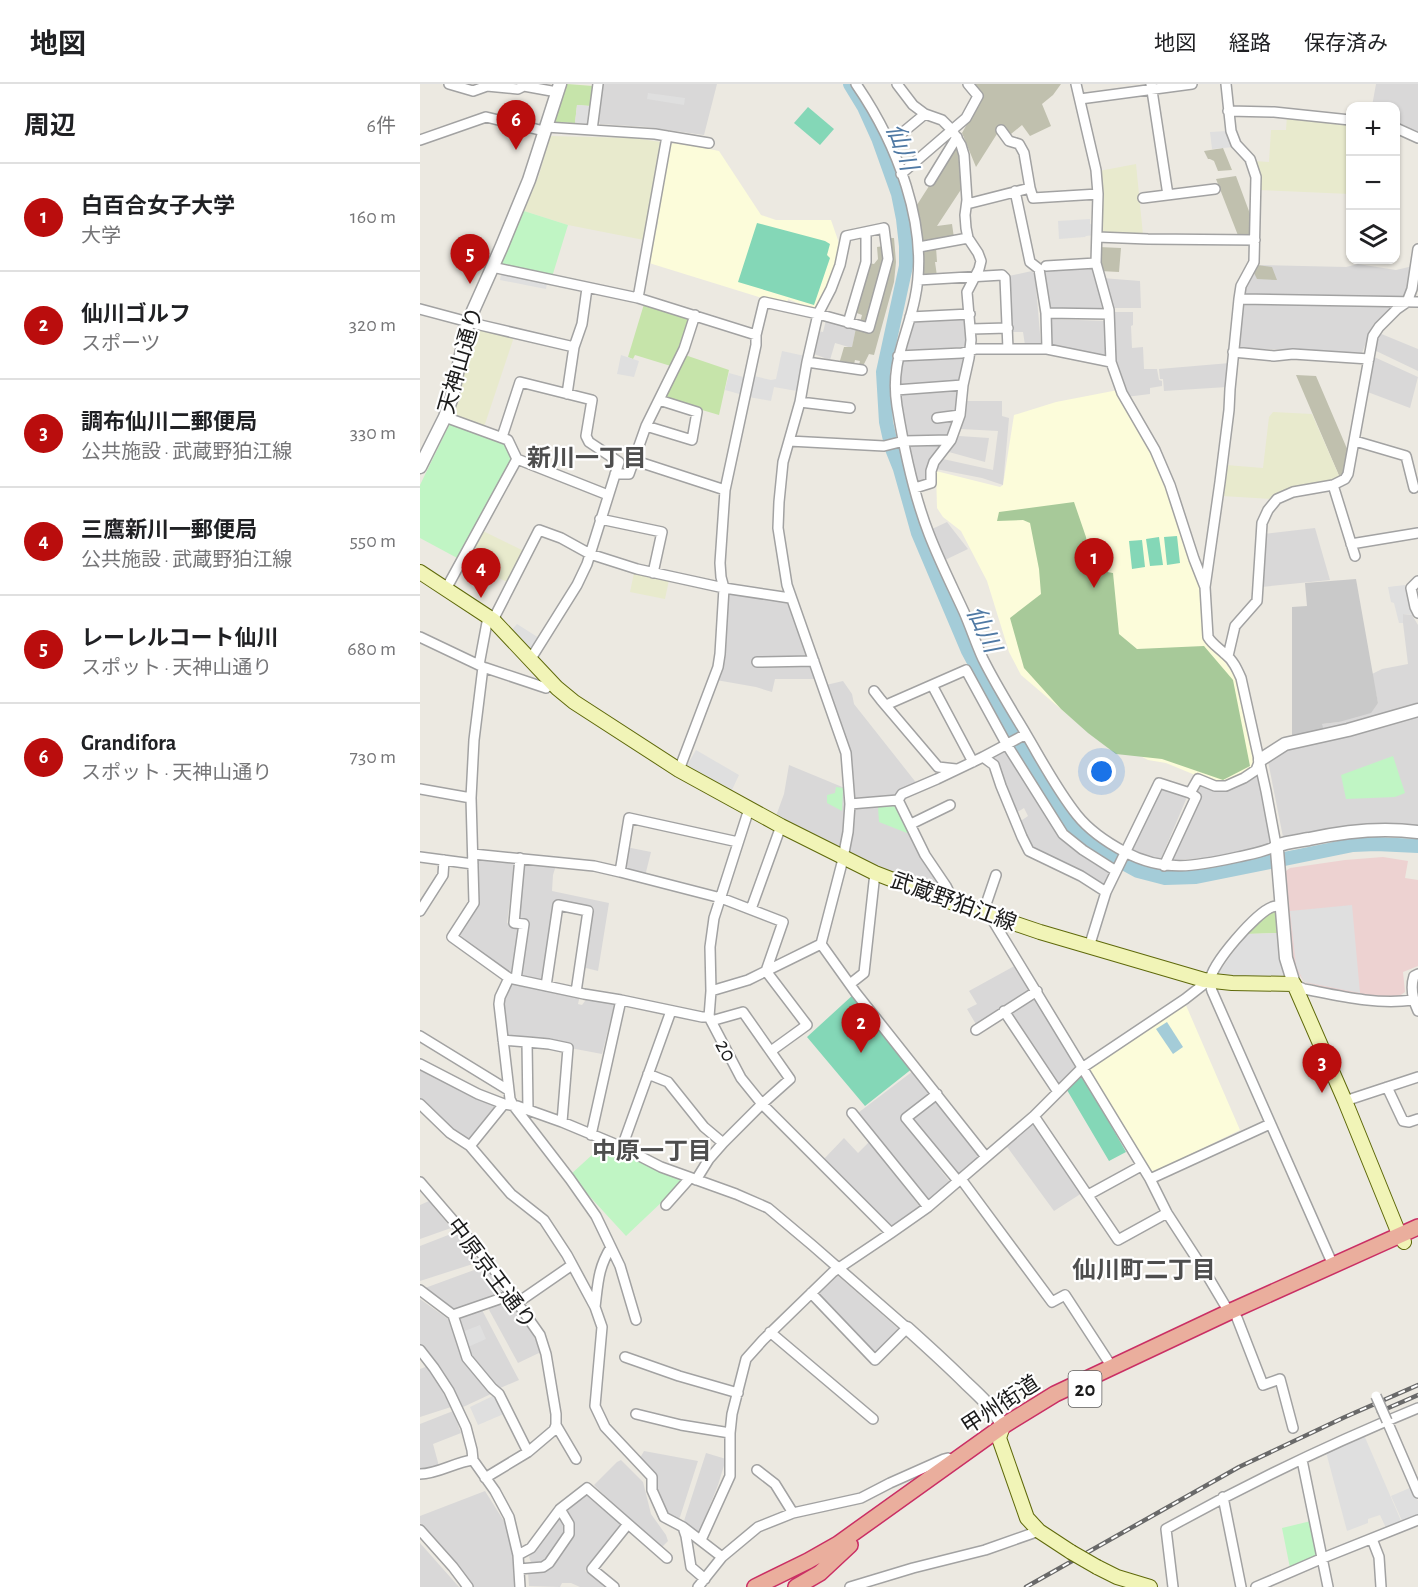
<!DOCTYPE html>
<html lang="ja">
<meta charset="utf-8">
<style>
body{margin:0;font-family:"Alegreya Sans","Noto Sans JP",sans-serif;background:#f2f2f2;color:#202124}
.controls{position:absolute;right:18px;top:18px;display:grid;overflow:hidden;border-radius:12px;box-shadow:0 2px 4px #0004}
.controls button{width:54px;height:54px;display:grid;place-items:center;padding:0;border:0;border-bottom:2px solid #e0e0e0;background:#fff;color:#202124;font:30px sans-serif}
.you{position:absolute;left:682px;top:688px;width:21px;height:21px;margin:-15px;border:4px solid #fff;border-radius:50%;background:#1a73e8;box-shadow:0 0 0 9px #1a73e833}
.badge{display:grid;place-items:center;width:39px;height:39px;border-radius:50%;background:#ba0d0d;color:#fff;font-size:20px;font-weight:700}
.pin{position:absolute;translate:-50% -50px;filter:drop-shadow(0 2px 3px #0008)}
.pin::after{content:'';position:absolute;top:32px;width:21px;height:18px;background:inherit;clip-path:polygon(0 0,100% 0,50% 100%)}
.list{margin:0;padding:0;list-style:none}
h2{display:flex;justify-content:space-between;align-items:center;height:78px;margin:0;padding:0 24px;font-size:26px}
h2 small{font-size:20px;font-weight:400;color:#757577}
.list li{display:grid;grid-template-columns:39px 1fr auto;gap:18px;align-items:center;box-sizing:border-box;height:108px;padding:0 24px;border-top:2px solid #e0e0e0}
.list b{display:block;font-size:22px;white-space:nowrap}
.list p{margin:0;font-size:20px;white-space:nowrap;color:#757577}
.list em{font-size:20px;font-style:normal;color:#757577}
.icon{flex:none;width:33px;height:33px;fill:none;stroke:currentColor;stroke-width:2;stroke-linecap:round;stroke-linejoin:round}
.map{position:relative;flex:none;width:998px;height:1503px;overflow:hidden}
header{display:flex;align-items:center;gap:36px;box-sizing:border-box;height:84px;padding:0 30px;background:#fff;border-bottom:2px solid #e0e0e0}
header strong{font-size:28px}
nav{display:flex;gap:33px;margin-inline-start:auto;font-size:21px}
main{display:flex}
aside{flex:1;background:#fff}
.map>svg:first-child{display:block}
.residential{fill:#d9d8d8}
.commercial{fill:#edd2d1}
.education{fill:#fcfcda}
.religious{fill:#c9c9c9}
.construction{fill:#c0c0ae}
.farmland{fill:#e8eacd}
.grass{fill:#c6e4aa}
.forest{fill:#a7c999}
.park{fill:#c0f5c4}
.pitch{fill:#84d7b7}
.parking{fill:#dfdfdf}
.water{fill:#a4ccd8}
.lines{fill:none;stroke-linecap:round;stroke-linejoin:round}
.river{stroke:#a4ccd8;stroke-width:14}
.minor-casing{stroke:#a2a2a2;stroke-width:12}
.tertiary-casing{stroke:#a2a2a2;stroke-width:15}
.secondary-casing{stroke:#5f690b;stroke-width:16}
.trunk-casing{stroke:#ca2f64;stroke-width:18}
.minor{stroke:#fff;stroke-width:9}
.tertiary{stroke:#fff;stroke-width:12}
.secondary{stroke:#f1f4b7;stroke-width:14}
.trunk{stroke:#eaae9d;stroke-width:15}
.rail-casing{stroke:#696969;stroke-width:4.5}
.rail{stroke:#fff;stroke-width:2;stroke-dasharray:7;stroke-linecap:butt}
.minor-bridge-casing{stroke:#a2a2a2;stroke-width:12;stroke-linecap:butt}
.secondary-bridge-casing{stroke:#5f690b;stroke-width:16;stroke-linecap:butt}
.minor-bridge{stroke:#fff;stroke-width:9}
.secondary-bridge{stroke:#f1f4b7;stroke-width:14}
.labels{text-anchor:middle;stroke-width:4.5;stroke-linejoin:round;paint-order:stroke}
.shield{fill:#fff;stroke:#5f5f5f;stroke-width:1.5}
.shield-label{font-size:21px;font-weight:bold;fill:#1b1b1b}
.street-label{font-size:22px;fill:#1b1b1b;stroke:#fff}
.water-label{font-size:24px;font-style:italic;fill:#4f79a4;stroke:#fff}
.neighbourhood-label{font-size:24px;font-weight:bold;fill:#4e4e4e;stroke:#fff}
</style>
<header>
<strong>地図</strong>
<nav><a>地図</a><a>経路</a><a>保存済み</a></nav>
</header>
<main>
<aside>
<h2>周辺<small>6件</small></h2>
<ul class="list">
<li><span class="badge">1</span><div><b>白百合女子大学</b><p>大学</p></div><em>160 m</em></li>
<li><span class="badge">2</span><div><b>仙川ゴルフ</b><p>スポーツ</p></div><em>320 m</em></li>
<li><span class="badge">3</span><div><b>調布仙川二郵便局</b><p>公共施設 · 武蔵野狛江線</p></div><em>330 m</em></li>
<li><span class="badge">4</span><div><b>三鷹新川一郵便局</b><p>公共施設 · 武蔵野狛江線</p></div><em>550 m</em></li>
<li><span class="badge">5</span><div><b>レーレルコート仙川</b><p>スポット · 天神山通り</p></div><em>680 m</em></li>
<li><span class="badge">6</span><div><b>Grandifora</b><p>スポット · 天神山通り</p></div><em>730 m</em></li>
</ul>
</aside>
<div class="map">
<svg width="998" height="1503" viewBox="0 0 998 1503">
<rect width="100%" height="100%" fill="#ece9e1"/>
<path class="residential" d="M183 0H297L284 51 226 43 180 40 178 36Z
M956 0H998V50L976 41V22H952Z
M938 180 976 186 993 182 985 214 821 211 836 181 926 183Z
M674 185 686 227H629L623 186Z
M612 187 615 191 621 262 605 261 603 248H591L587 195 589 192Z
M682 194 720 197 721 224H690Z
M821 219 976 220 953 241 942 269 819 264Z
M692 228H713V241L711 242 712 264 723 263 724 285H737L739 296 742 297V302L730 304V310L706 313 692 276Z
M544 235 546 263 483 266 492 237Z
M631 235 685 237 688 275 631 262Z
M406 236 436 244 432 264 415 259 410 276 391 269 398 247 403 248Z
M959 249 998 265V287L952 265Z
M544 271 546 274 540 297 481 303 478 292 481 275Z
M952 272 998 293 990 324 945 307Z
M810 279 807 303 744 307 743 295H740L739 285Z
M538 304 537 326 528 352 487 353 479 310Z
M546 317H582V332L589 334 583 401 562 394 516 385 523 375 573 386 578 347 541 345Z
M539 352 569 354 565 378 529 368Z
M523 359 508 378V397L494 398 488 360Z
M527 438 548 465 525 476 510 446Z
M895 444 910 496 841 503 844 450Z
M307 507 368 517 396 595H355L352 608 336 603 296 596Z
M983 530 992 531 998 541V742L992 740H949L922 743 864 755 863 753 848 677 902 640 919 638 958 619 952 590 962 585 988 580 983 539Z
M423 597 432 610 434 620 498 701 479 713 524 802 522 808 464 786 356 732 364 710 369 681 432 707 406 601Z
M585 663 642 751 691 789 684 804 608 765 595 741 608 732 604 724 591 732 568 674Z
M839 684 853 759 798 773 746 777 774 707 779 699 809 706 825 699Z
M742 703 767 713 740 777 707 765Z
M206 763 231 768 225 792 201 785Z
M55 773 95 776 87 839 99 843 91 892 35 852 54 820Z
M100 779 136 781 133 791 132 807 189 819 178 887 162 883 170 826 136 818 124 898 99 894 106 838 97 836Z
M598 880 614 906 557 942 547 925 557 920 549 907Z
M89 896 160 911 158 920 162 921 168 913 195 918 182 970 129 960 83 956V908Z
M615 910 659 983 640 1006 589 928Z
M0 986 56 1013 77 1021 47 1058 12 1029 0 1017Z
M493 987 511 1009 481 1035 530 1098 504 1119 434 1032Z
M514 1012 562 1073 533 1094 489 1035Z
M613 1035 662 1109 634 1127 585 1060Z
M424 1054 438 1069 449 1058 500 1123 469 1144 403 1076Z
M9 1117 31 1144 0 1155V1121Z
M36 1148 59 1178 0 1197V1162Z
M65 1182 85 1210 35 1228 5 1204Z
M417 1191 481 1247 451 1273 396 1209Z
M90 1214 107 1237 121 1268 98 1279 68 1224Z
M0 1215 28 1235 46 1281 71 1310 41 1324 19 1282 0 1262Z
M61 1224 99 1296 78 1305 55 1278 35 1236Z
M8 1282 31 1323 0 1333V1285Z
M33 1327 41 1349 13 1360 19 1382 0 1385V1340Z
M224 1367 278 1377 260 1433 257 1436 245 1430 220 1374Z
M286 1369 306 1375 298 1401 278 1451 263 1440Z
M201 1376 223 1398 231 1430 246 1451 248 1457 241 1464 208 1436 174 1401 197 1378Z
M65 1407 87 1442 98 1503H51L0 1439V1432Z
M167 1407 201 1440 165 1487 187 1503H160L151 1499H142L140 1503 109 1502 108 1488 123 1486 152 1448 144 1427 155 1419Z
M139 1430 147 1447 128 1477 112 1481 109 1473Z
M0 1459 39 1503H0Z"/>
<path class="commercial" d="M963 773 988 777 985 794 998 796V882L983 888 985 908 978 913 941 911 912 906 884 898 872 879 862 790 870 784 925 776Z"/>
<path class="education" d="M255 58 299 67 341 131 356 136H411L420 162 416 180 407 203 395 226 368 215 367 220 342 214 229 179 235 152V145L237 144 238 137 236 134 249 62Z
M698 306 732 366 746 399 782 510 783 556 804 577 816 594 835 683 822 692 797 700 746 679 728 676 656 638 601 591 589 568 567 497 541 447 523 433 517 424 516 387 580 403 583 401 594 331 636 318Z
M765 919 820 1046 728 1091 668 985Z"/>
<path class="religious" d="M936 495 958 619 951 629 919 638 902 640 904 647 872 652V523L887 522 885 499Z"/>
<path class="construction" d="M555 0H641L633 11 622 20 631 42 610 52 602 41 591 50 582 42 556 83 542 49 563 11Z
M538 62 542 104 517 142 532 140 534 154 510 159 502 156 501 146 495 124 534 63Z
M803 64 812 86 798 87 794 77 790 75H788L784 67Z
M816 92 833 138V152L819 154 796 95Z
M469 154H474L476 178 474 198 454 271 449 270 442 284 439 281 440 277 435 276 434 280H419L424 263H432L436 244 451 248 471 178Z
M464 162 466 175 447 240 440 238 442 231 434 228 448 179 454 180 458 175 457 163Z
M516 163 517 178H515L517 192 502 191 503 167Z
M679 163 701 164 699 188 680 187Z
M837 181 852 183 857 196 837 195 833 187 834 183Z
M876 291 896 292 928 367 925 385 920 394Z"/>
<path class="farmland" d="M867 32 930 39V110L838 106 834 77 849 78 851 46H866Z
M130 52 214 54 241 58 224 156 148 141 104 127 119 91Z
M716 80 723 151 680 150 679 87Z
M52 243 94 253 64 343 34 332 47 277Z
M853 328 892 330 920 394 915 397 852 415 802 412 806 381 843 384 849 333Z
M61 446 104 467 89 499 45 477Z
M214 489 249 496 245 515 210 508Z"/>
<path class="grass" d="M147 0 173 2 170 22 157 21 155 39 135 38Z
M224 220 271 234 254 283 215 271 213 275 208 273Z
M265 271 309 286 299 331 245 315 243 312Z
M854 826 858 829 859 849 826 850 836 839Z"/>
<path class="forest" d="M654 418 666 453 670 485 693 489 699 550 717 565 784 562 813 596 830 682 803 696 742 675 696 670 668 649 641 625 604 584 590 534 621 510 619 485 610 439 603 436 577 437 579 428Z"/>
<path class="park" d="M104 127 148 141 132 193 83 181 80 176 101 128Z
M30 339 87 360 93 375 39 475 0 454V401Z
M973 672 985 709 975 713 926 715 921 691Z
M416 703 423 704 422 727 407 719V711L415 709Z
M477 722 492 751 459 738 458 723Z
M184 1060 265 1096 206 1152 150 1091Z
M891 1437 898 1471 870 1484 862 1444Z"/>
<path class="pitch" d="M388 23 414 45 400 61 374 39Z
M337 139 405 157 410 160 407 171 410 174 394 221 318 198Z
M757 452 760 479 747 481 744 453Z
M739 453 743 481 730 482 726 455Z
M722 456 725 483 712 485 709 457Z
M434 910 493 984 445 1022 387 953Z
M661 988 706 1068 689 1077 647 1006 648 1003Z"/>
<path class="parking" d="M228 9 265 14 264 21 227 15Z
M157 21 170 22 169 40 155 39Z
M807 47 814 63 792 65 790 48Z
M670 135V140H675V151L666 152 665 153 639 155 638 137Z
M81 190 127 199 126 205 80 196Z
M362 267 385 272 377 307 354 303 351 317 329 313 334 292 351 296 356 295Z
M201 271 219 277 214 293 197 290Z
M309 289 327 294 323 311 305 306Z
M985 501 992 531 983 530V539H979L974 519 971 518 968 503Z
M97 540 119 554 110 565 91 547Z
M276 666 319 691 311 708 266 683Z
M932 821 940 909 884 898 876 882 870 827Z
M859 849 868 890 866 896 797 891 826 850Z
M60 1241 66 1255 48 1263 42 1248Z
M77 1310 86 1329 58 1341 50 1323Z
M944 1351 982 1439 966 1444 960 1431 948 1435V1439L927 1447 906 1368Z
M992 1403 998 1417V1433L983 1439 971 1412Z"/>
<path class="water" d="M747 938 763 963 753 970 736 945Z"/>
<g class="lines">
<path class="river" d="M430 0 444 23 458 54 478 110 483 135 486 162V182L463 288 466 338 472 365 480 385 498 449 548 567 591 647 634 716 653 743 687 770 718 787 745 794 776 793 933 761 956 760 998 762"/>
<defs>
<path id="minor" d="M29 0 53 7 67 2 98 5 104 2 137 8
M436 0C476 58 510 142 495 214 487 254 470 278 477 322 484 365 493 409 509 450 519 476 532 502 544 528 551 544 556 560 563 575 576 601 591 625 606 650 622 677 637 706 657 731 669 746 688 759 705 768 744 789 777 782 818 773 831 770 844 768 856 762
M477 0 493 21 505 30 522 36 532 46 541 61 544 71 547 116 545 131 546 144 548 154 558 169 561 177 559 185 547 208 551 256 549 274 543 301 540 331 531 356 514 378 511 387V399L495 404
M656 0 676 86 678 110 676 179 689 226 691 278 702 309 735 366 750 401 774 475 785 503 788 553C792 560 799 564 805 570 813 576 817 585 821 594L846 707 857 766
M731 0 748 111
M660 15 772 0
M808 27 854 28 930 36
M126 43 235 50 289 59
M976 44 998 54
M172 46 178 0
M581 46 589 57 599 60 604 69 610 104 613 114 678 110
M0 56 66 33 124 47
M470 59 505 30
M481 90 546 34 558 12 548 0
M510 97 537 53
M595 107 610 178 619 185 626 229 627 265
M723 114 795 105
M547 120 610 104
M677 153 728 155 835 156
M499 163 548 154
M626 182 676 179
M72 183 218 214 336 251
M498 196 582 191 585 194 588 265
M218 214 247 52
M819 215 998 218
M0 225 56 240 154 263
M626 229 689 230
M490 233 550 230
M428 239 446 178V148
M551 245 588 244
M813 268 854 272 873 270 949 275
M478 272 542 269 556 265H627L691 278
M387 278 442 286
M476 306 543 301
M147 310 154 263 162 240 167 204
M380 318 430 324
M25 333 88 356 97 375 188 411
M517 334 540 331
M226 342 272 356 277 328 239 316
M82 353 100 298 172 316 166 352 169 358 199 378 167 480 157 501 110 576
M369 357 464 362 484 357 531 356
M935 357 986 372 994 404
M213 376 305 406
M195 390H209L226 342 264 265 275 231
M913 401 935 472
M180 435 242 448 233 489
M931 460 998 449
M998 497 991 504 995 523 998 529
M785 503 800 398 809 326 810 305 819 215 821 202 834 178 836 93 830 75 816 60 811 47 806 0
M26 505 97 375
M73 536 119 446 141 454 170 470 217 485 304 504 370 514
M0 553 63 583 126 604 131 598
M808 572 815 542 837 517 842 439 848 426 857 415 873 408 913 401 925 395 928 390 953 252 959 243 977 225 987 218 992 205 998 165
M337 578 394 577
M59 581 68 533
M63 583 54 656 51 714 54 819 32 853 89 894 164 910 201 916 282 933H289
M512 601 553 678
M454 607 461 616 518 683 536 685
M466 621 546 586 587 661 643 750 663 766 696 787
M563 673 574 681 581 702 602 753 609 767 661 792 686 808
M259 686 298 583 300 570 304 504 301 493 300 479 305 406 336 261V251L344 218 398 230 449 244 468 175 464 144 426 152 420 181 411 205 398 230 387 278 380 318 363 378 359 418 358 444 367 501 426 669 430 720 428 748 422 779 401 860 328 896 291 907
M0 705 51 714
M478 716 505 771 526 802 528 806V817
M430 720 478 716 482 710 517 695 563 673 606 650
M329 725 294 834 290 863 291 907 289 933 321 994 342 1020 471 1149
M491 740 530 721
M53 770 174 782 200 788 301 814 363 838 346 887 387 941 351 967
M0 773 53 780
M744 782 776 713 770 709
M200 788 209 734 318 758
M862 821C859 822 855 822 852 823 836 829 791 880 790 897 790 900 791 903 792 907L913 1181
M331 825 361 742
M0 827 23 791 24 776
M563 829 576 791
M570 832 730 1095 747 1129 784 1186 809 1228
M401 860 436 909 566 1073
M669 863 686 808 739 699 770 709 778 695 795 702H806L824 694 836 686 840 676
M998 890 994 892C990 904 993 916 998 927
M89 894 80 913 79 920 90 1015 93 1021 150 1095 176 1132 200 1182 216 1236
M96 895 104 840 94 839 100 774
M430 900 444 889 455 789
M874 900 884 905C920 912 956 921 993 916
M126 902 138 821 168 827 156 908
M584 927 638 1008
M556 946 617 907
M0 952 88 1006
M83 956 107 958
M0 980 58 1010 84 1020 97 1022 142 1038 202 1063 241 1083 316 1110 348 1124 392 1161 487 1244 455 1276 391 1209
M228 990 248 998 284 1043 303 1059
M967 1003 983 1037 989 1038 998 1035
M517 1010 486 1034 538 1097
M925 1017 998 993
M0 1020 30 1049 50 1062 91 1110 124 1136 147 1171 175 1223 182 1243 175 1322 185 1343 232 1393V1406L244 1433 263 1443 302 1473
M108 1026 107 958 129 960 148 964 142 1038
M432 1029 508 1123
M614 1032 698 1156 747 1129
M171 1051 201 916
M50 1062 84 1020
M202 1063 251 927
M541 1095 632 1218 645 1211 692 1283
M730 1095 850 1040
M276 1096 289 1075 303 1059 342 1020 370 995 323 928 291 937
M0 1098 68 1177 120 1251 126 1270 136 1330V1341L134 1346 108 1368 65 1394
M668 1111 721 1082
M246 1121 270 1094
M0 1206 33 1231 47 1274 72 1304 79 1310 108 1368
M97 1219 152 1181
M175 1223C178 1199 178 1184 191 1163
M33 1231 91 1211
M817 1234 843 1301 860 1295 873 1344
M350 1248 453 1335
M0 1266 14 1284 29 1307 46 1343 52 1366 53 1376 75 1407 89 1433 98 1471 100 1503
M205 1273 259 1292 318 1309
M216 1330 261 1341 310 1349
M967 1337 998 1409
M136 1341 156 1375
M882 1376 908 1503
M337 1386 355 1400 373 1429
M0 1390C18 1390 35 1378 53 1376
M803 1413 821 1503
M263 1443 266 1452 271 1483 285 1495
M0 1446 33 1483 48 1503
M952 1455 959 1473 961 1503
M281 1456 310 1392V1349L312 1330 326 1275 343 1256 413 1188 471 1149 508 1123 614 1032 662 984 765 915 788 897
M98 1471 111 1464 140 1425 167 1404 247 1474
M99 1485 123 1483 129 1479 149 1450V1440L140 1425
M194 1503 172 1485 208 1440
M278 1503 302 1473 338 1443 373 1429 441 1414 470 1399 524 1375 528 1374 532 1378
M430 1503 493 1484 565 1466 619 1447
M753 1503 746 1445C827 1400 912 1359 998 1324
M836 1503 903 1474 998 1436"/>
<path id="tertiary" d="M0 383 25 333 32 313 48 238 81 164 109 96 140 0
M840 676 865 660 928 646 998 626
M856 762C867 758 878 757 889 755 925 747 961 743 998 748
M857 766 866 874 874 900
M487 1244C507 1262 527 1280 546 1299 560 1312 574 1325 583 1342"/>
<path id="secondary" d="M0 488 73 536 137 604 154 618 259 686 361 742 455 789 528 817 620 848 784 896 812 899 874 900 925 1017 977 1145 984 1158
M583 1342 579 1354 607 1434 619 1447 651 1468
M677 1483 697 1493 730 1503"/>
<path id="trunk" d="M335 1503 388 1477 418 1460 583 1342 635 1310 809 1228 998 1143
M376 1503 400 1489 430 1461"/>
</defs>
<use href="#minor" class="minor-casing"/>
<use href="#tertiary" class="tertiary-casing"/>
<use href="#secondary" class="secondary-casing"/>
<use href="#trunk" class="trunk-casing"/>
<use href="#minor" class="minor"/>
<use href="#tertiary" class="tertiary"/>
<use href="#secondary" class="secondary"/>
<use href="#trunk" class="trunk"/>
<defs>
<path id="rail" d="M959 1328 998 1311
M606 1503 819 1383 925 1333 998 1301"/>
</defs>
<use href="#rail" class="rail-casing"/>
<use href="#rail" class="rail"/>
<defs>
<path id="minor-bridge" d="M956 1312 967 1337"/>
<path id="secondary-bridge" d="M651 1468 677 1483"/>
</defs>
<use href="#minor-bridge" class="minor-bridge-casing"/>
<use href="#secondary-bridge" class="secondary-bridge-casing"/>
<use href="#minor-bridge" class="minor-bridge"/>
<use href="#secondary-bridge" class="secondary-bridge"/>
</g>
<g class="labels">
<rect class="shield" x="648.5" y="1287" width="33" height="36" rx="4.5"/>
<g class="shield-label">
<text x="665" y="1312">20</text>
</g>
<g class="street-label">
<text transform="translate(40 276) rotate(-74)" y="8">天神山通り</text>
<text transform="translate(534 817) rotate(20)" y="8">武蔵野狛江線</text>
<text transform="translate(307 966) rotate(62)" y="8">20</text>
<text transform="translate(72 1189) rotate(53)" y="8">中原京王通り</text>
<text transform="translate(580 1320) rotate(-33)" y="8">甲州街道</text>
</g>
<g class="water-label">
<text transform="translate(482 63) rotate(70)" y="8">仙川</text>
<text transform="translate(564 545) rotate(65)" y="8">仙川</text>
</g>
<g class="neighbourhood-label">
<text x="167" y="382">新川一丁目</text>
<text x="232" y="1075">中原一丁目</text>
<text x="724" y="1194">仙川町二丁目</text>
</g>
</g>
</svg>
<div class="controls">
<button>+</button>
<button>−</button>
<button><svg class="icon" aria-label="layers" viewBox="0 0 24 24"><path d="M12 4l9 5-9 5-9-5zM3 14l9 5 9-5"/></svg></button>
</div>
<div class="you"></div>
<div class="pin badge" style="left:674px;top:504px">1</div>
<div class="pin badge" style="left:441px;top:969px">2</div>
<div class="pin badge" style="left:902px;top:1009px">3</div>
<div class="pin badge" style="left:61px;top:514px">4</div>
<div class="pin badge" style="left:50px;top:200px">5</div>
<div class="pin badge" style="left:96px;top:66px">6</div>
</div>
</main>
